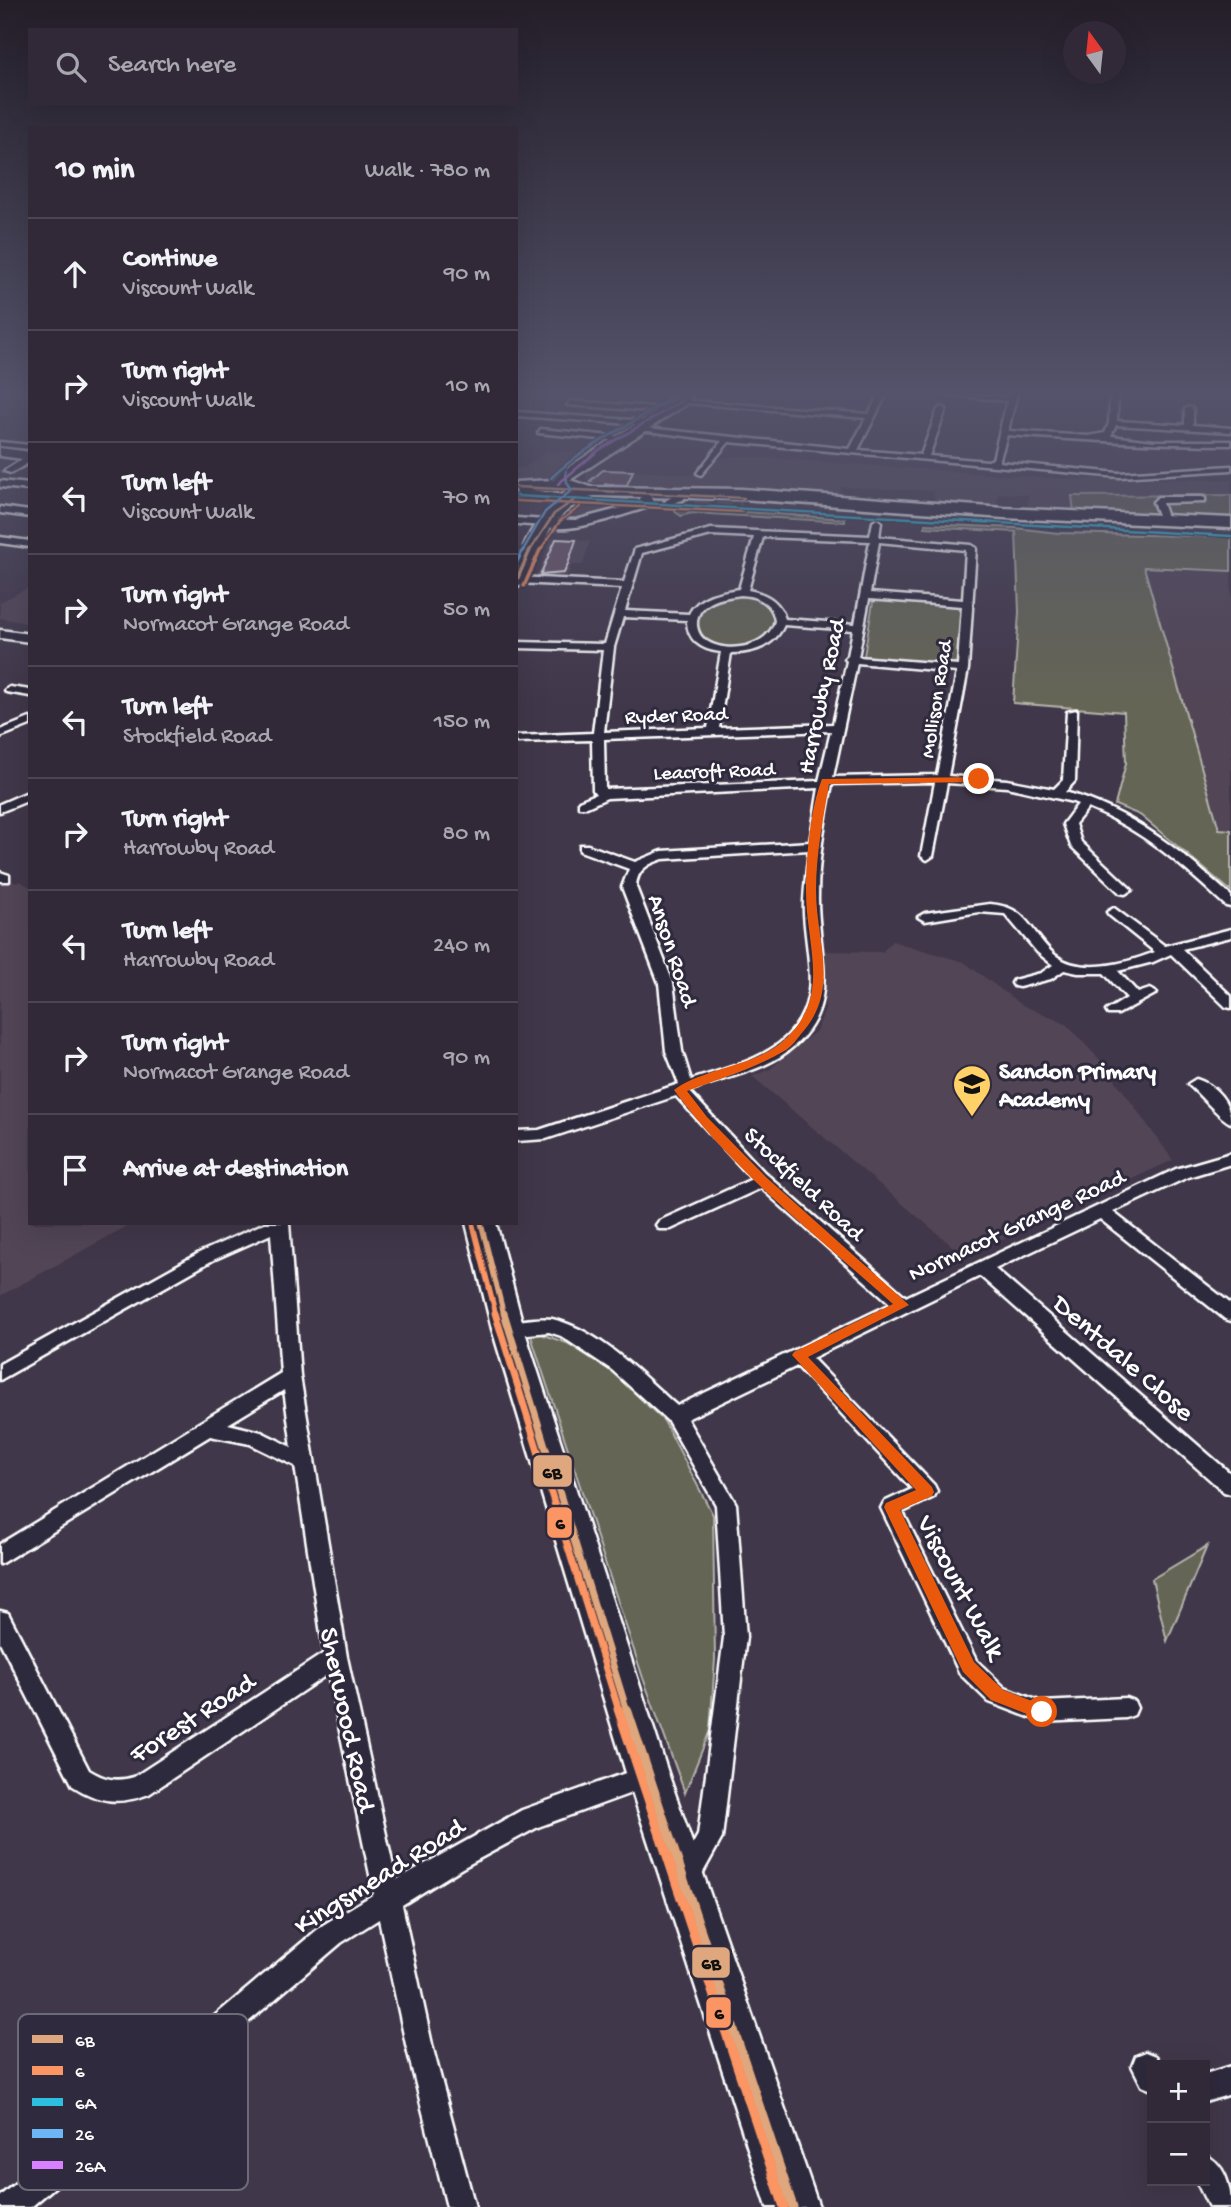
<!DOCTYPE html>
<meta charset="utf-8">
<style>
body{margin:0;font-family:"Gochi Hand",sans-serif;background:#393140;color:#f1f3f6}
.controls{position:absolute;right:21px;bottom:21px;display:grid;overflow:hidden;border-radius:0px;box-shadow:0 7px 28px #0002}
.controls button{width:63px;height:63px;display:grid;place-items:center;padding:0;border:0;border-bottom:2px solid #4c4553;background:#312938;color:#f1f3f6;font:35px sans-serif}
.compass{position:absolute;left:1063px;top:21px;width:63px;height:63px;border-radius:50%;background:#312938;box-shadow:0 7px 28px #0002;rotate:345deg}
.stop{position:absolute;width:21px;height:21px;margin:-16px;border:5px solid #ea580c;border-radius:50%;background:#fff}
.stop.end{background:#ea580c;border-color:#fff;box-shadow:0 2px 7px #0008}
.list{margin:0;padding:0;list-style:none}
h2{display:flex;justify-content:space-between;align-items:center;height:91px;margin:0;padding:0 28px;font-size:30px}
h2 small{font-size:23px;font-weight:400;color:#a8a6ae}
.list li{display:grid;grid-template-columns:46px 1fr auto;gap:21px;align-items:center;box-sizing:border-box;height:112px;padding:0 28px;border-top:2px solid #4c4553}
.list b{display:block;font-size:26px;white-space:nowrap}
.list p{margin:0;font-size:23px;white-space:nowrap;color:#a8a6ae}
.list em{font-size:23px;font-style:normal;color:#a8a6ae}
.icon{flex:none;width:38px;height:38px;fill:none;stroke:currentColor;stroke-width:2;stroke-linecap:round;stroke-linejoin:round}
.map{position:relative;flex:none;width:1231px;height:2207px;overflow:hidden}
.search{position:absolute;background:#312938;box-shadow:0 7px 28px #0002;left:28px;top:28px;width:490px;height:77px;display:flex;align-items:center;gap:18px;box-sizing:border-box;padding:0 24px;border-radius:0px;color:#a8a6ae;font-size:26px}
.panel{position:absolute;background:#312938;box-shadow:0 7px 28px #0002;left:28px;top:126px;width:490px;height:1099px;border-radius:0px}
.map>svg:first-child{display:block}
.built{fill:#514456}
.green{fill:#656557;stroke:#b2b2ab;stroke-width:2}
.building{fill:#6a5467;stroke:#fff;stroke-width:2}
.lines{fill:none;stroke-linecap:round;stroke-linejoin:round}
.highway-tunnel{stroke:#544b5c;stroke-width:15;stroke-dasharray:15 7;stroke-linecap:butt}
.street-casing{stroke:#fff;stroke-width:5}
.secondary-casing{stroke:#fff;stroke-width:5}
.highway-casing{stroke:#fff;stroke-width:5}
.street{fill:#2f2a3d;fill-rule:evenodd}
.secondary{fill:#2f2a3d;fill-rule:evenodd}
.highway{fill:#2f2a3d;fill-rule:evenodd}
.bus-1-far4-casing{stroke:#2f2a3d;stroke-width:5}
.bus-1-far3-casing{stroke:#2f2a3d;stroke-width:7}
.bus-1-far2-casing{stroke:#2f2a3d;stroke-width:10}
.bus-1-far1-casing{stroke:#2f2a3d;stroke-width:12}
.bus-1-casing{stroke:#2f2a3d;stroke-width:14}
.bus-2-far4-casing{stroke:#2f2a3d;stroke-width:5}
.bus-2-far3-casing{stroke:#2f2a3d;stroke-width:7}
.bus-2-far2-casing{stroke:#2f2a3d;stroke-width:10}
.bus-2-far1-casing{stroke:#2f2a3d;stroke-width:12}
.bus-2-casing{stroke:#2f2a3d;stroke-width:14}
.bus-3-casing{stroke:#2f2a3d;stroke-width:5}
.bus-4-far1-casing{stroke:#2f2a3d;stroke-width:5}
.bus-4-casing{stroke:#2f2a3d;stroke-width:7}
.bus-5-casing{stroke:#2f2a3d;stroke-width:5}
.bus-1-far4{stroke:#dfa77e;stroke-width:2.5}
.bus-1-far3{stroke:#dfa77e;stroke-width:3.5}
.bus-1-far2{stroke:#dfa77e;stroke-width:5}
.bus-1-far1{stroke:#dfa77e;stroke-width:7}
.bus-1{stroke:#dfa77e;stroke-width:9}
.bus-2-far4{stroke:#fb9564;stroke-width:2.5}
.bus-2-far3{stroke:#fb9564;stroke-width:3.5}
.bus-2-far2{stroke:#fb9564;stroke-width:5}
.bus-2-far1{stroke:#fb9564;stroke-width:7}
.bus-2{stroke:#fb9564;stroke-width:9}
.bus-3{stroke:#2dbfdf;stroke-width:2.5}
.bus-4-far1{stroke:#6db6f5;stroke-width:2.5}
.bus-4{stroke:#6db6f5;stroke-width:3.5}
.bus-5{stroke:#d880ff;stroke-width:2.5}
.route{fill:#ea580c}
.labels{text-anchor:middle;stroke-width:6;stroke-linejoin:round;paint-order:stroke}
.far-street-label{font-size:21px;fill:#fff;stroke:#2f2a3d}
.street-label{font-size:24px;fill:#fff;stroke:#2f2a3d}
.poi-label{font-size:24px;font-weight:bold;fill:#fff;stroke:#2f2a3d;text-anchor:start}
.near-street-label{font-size:28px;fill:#fff;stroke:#2f2a3d}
.key{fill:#2f2a3d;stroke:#6d6a77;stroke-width:2}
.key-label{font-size:19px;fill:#fff}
.line-badge{stroke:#2f2a3d;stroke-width:2.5}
.pale-badge-label{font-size:19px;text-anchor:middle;font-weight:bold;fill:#111}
</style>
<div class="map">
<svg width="1231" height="2207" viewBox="0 0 1231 2207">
<rect width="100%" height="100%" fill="#41374a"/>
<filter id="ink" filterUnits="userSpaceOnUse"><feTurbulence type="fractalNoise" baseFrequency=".0143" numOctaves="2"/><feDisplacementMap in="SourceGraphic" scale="14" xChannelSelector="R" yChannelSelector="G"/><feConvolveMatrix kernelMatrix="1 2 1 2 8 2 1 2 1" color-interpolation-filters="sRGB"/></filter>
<g filter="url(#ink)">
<path class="built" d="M547 451 589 453 573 467 549 480 516 482V468H524Z
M737 456 1047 478 1231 480V495L1073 496 1074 512 1028 510V495L998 493 997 508 934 505V491L841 487 839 498 603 486 588 482 586 479V468L706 475 715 459Z
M607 498 636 500 640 503 597 512 573 522 560 520 567 507 584 499Z
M551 538 590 541 583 565H572L566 579 537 576Z
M1144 567 1231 571V830L1219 829Z
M30 587V624L0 618V602Z
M10 879 16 883 20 881 30 887V1223H133L0 1296V883Z
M892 941 964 962 1022 1005 1066 1024 1103 1063 1173 1160 965 1257 752 1076 770 1069 816 1031 825 1010 826 951 882 952Z"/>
<path class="green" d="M1231 495V520L1074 512 1072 496Z
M667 506 845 519V522L692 513 681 516Z
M925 524 1015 528 1058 533 1231 537V571L1144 567 1219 829 1231 830V891L1140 815 1115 805 1126 763 1124 712 1013 703 1019 612 1016 532 925 527Z
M747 594C824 624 714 683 695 622 705 597 723 597 747 594Z
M882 599 962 607 958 662 952 665 864 656 873 602Z
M529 1330 567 1343 613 1372 664 1421 713 1515 715 1659 710 1730 685 1793 643 1678Z
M1207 1546 1167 1641 1152 1579Z"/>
<path class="building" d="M603 470 633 471 627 485 596 484 590 481Z
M594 499H631L633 502 616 507 584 504Z
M556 539 576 540 568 564 564 573 540 575Z"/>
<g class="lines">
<path class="highway-tunnel" d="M523 487 608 490
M629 495 742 503"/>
<defs>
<path id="street" d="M879 393H887L858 450 921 455 938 409 942 407 946 409 929 456 988 461 993 459 1007 401 937 393 1008 397 1009 393H1017L1008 431 1089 436 1105 433 1109 423 1110 393H1118L1117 421 1185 425V409L1189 407 1193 409V425L1231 428V432L1116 425 1111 436 1154 441H1231V445C1156 445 1082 440 1007 435L999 462 1119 473 1231 466V470L1119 477 729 442 701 475 697 473 722 441 633 429 637 427 850 449 866 418 676 402 680 400 869 414Z
M570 401 667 408 671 410 667 412 567 405Z
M516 412 646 421 650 423 646 425 516 416Z
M541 429 621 437 625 439 621 441 538 433Z
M0 442 30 445V449L0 446Z
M26 457H30V462L11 473 4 471Z
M0 481 30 484V490L0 487Z
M683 491 687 494 683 500 669 504 665 501Z
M1202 497 1205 498V502L1162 503 1168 520 1164 523 1160 520 1153 502 1158 497Z
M0 507 30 511V517L0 513Z
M516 518 545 520 549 523 545 526 516 524Z
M877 519 881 522 879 537 971 545 976 548 968 669 948 776 1007 780 1054 789 1063 780 1067 712 1077 710 1075 781 1065 792C1131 810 1181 851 1231 896V907L1226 906C1184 867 1142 829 1088 808L1075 824 1081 842 1132 890 1125 894 1120 893 1071 846 1063 824 1078 804 1073 802 1007 787 947 783 933 856 927 860 921 856 935 782 832 784C825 821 818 859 818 896 817 954 844 1008 788 1051 761 1072 721 1078 689 1091L764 1172 906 1297 1176 1169 1231 1153V1164L1188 1177 1113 1212 1231 1304V1321L1225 1319 1100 1219 995 1269 1231 1474V1494L1224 1492 980 1276 812 1358 934 1485 937 1491 934 1497 903 1512 976 1660 1005 1688 1042 1702 1126 1698 1134 1701 1137 1708 1134 1715 1126 1718 1042 1722 989 1702 960 1674 881 1508 884 1502 912 1489 797 1366 687 1419 736 1504 746 1637 722 1838 696 1885 687 1888 678 1885 675 1876 698 1835 724 1637 716 1505 668 1421 612 1370 561 1336 549 1332 508 1336 501 1334 499 1329 501 1324 508 1322C521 1321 539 1317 552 1319 598 1329 643 1376 677 1406L891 1304 761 1188 671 1229H659L656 1225 659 1221 752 1179 676 1096 546 1139 516 1141V1131L539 1130 679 1084 666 1051 659 983 622 887 629 869 580 851V845H588L635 862 662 851 810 842 819 788 607 798 587 807H579V801L596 794 593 790 592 740 516 742V736L593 733 603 650 516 648V642L605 644 622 588 517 583 516 577 624 582 635 549 711 529 870 536 873 522ZM711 535 754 537 739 589C720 592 699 595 689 614L625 611 642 553ZM763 537 870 541 855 624 785 619C780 601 766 593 748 590ZM879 542 966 550 963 600 870 593ZM741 595C758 596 773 603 775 621 768 648 726 655 705 640 700 636 698 632 697 626 695 602 723 597 741 595ZM869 599 962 606 958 665 858 657ZM623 617 687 620C687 640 701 650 721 652L708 728 604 732 614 647ZM784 625 853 630 848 656 845 659 847 661 833 724 719 728 731 653C753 653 774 647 784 625ZM857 663 957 672 937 775 833 777ZM831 731 819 781 605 789 604 739ZM809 850C807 871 803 893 804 914 807 963 824 1006 780 1043 756 1062 720 1070 691 1080L682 1051 673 983 636 887C637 869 648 864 663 859Z
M0 537 30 541V547L0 543Z
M10 687 30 690V696L6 692 5 690Z
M30 718V725L0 737V730Z
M30 791V800L0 812V804Z
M0 872 9 875V881H0Z
M990 904C1029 907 1029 932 1055 955 1081 976 1127 963 1155 952L1109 915 1107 912 1114 908 1165 946 1231 929V937L1182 949 1231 996V1008L1226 1007 1171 954 1153 962 1118 971 1138 993 1150 989 1157 993 1118 1014H1108L1106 1011 1127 998 1104 973H1078L1064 970 1051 979 1019 987 1014 986 1012 983 1014 980 1041 973 1053 965 1037 952 1005 914 979 912 925 921 918 917 925 913Z
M1196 1079C1216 1085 1231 1103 1231 1123 1223 1121 1200 1095 1191 1087L1188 1084Z
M265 1223H289L300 1376 347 1657 396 1880 522 1810 648 1765 656 1768 660 1776 656 1784 538 1827 462 1868 402 1905 433 2049 475 2207H447L407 2049 379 1919 341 1943 31 2207H0V2196L323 1925 374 1894 328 1674 149 1794C120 1805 99 1803 73 1786L0 1642V1611L8 1613 89 1770C105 1780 117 1782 134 1777L324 1653 295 1466 250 1444 210 1436 0 1564V1544L281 1373 271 1234 213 1260 0 1380V1364L201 1252ZM284 1390 292 1447 261 1432 228 1424Z
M1146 2052 1156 2056 1161 2065H1152V2090L1142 2086 1132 2066 1136 2056Z
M1231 2066V2094L1205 2102V2074Z
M1205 2155C1225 2163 1231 2187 1231 2207H1209L1196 2181H1205Z"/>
<path id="secondary" d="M646 495 650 496 654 503 649 507C624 514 561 539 539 523L545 519 576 520 641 503 640 498Z
M0 630 30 634V642L0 638Z"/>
<path id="highway" d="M681 393H694L685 405 570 480 591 487 742 489 1004 508 1231 518V528L1004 518 742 499 593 496 570 508 552 525 524 583 516 588C516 555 529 525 556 504L516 497V482L553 480 561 472 675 399ZM567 488 579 491 563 495 533 490Z
M0 448 30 452V460L0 456Z
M466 1223H496L524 1329 669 1776 819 2207H767L627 1776 492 1329Z"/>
</defs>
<use href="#street" class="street-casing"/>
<use href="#secondary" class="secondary-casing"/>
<use href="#highway" class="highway-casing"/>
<use href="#street" class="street"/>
<use href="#secondary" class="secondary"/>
<use href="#highway" class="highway"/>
<defs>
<path id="bus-1-far4" d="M516 487 744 498
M529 552 554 514 576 499"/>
<path id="bus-1-far3" d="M516 582 530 550"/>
<path id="bus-1-far2" d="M481 1223 504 1315"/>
<path id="bus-1-far1" d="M504 1313 627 1711"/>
<path id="bus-1" d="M627 1709 793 2207"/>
<path id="bus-2-far4" d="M516 501 742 512
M539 552 560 521 580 507"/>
<path id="bus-2-far3" d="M524 586 540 550"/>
<path id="bus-2-far2" d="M473 1225 496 1315"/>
<path id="bus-2-far1" d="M495 1313 619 1711"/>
<path id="bus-2" d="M618 1709 784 2207"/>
<path id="bus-3" d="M516 496 1231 536"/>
<path id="bus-4-far1" d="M551 478C588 442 636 425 676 393
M522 552 545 512 572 490 567 483 566 471"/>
<path id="bus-4" d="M516 563 523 550"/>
<path id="bus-5" d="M558 484 599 450 680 402 688 393"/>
</defs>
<use href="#bus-1-far4" class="bus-1-far4-casing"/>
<use href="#bus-1-far3" class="bus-1-far3-casing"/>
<use href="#bus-1-far2" class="bus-1-far2-casing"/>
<use href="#bus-1-far1" class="bus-1-far1-casing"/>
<use href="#bus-1" class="bus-1-casing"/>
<use href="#bus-2-far4" class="bus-2-far4-casing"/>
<use href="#bus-2-far3" class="bus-2-far3-casing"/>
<use href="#bus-2-far2" class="bus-2-far2-casing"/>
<use href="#bus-2-far1" class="bus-2-far1-casing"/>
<use href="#bus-2" class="bus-2-casing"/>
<use href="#bus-3" class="bus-3-casing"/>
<use href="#bus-4-far1" class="bus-4-far1-casing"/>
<use href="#bus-4" class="bus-4-casing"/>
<use href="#bus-5" class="bus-5-casing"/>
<use href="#bus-1-far4" class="bus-1-far4"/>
<use href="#bus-1-far3" class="bus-1-far3"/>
<use href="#bus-1-far2" class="bus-1-far2"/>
<use href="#bus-1-far1" class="bus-1-far1"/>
<use href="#bus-1" class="bus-1"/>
<use href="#bus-2-far4" class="bus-2-far4"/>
<use href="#bus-2-far3" class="bus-2-far3"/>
<use href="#bus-2-far2" class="bus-2-far2"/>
<use href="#bus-2-far1" class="bus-2-far1"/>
<use href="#bus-2" class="bus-2"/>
<use href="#bus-3" class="bus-3"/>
<use href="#bus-4-far1" class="bus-4-far1"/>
<use href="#bus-4" class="bus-4"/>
<use href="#bus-5" class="bus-5"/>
</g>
</g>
<linearGradient id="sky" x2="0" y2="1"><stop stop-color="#241e29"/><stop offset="0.56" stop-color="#54536b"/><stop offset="1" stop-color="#54536b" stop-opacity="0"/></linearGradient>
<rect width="1231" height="702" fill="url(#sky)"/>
<path class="route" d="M982 777 979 782 829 784C823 819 816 854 816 890 816 943 841 990 801 1034 797 1039 792 1046 786 1050 756 1068 720 1079 687 1091L707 1117 767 1178 909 1305 808 1357 932 1487 934 1492 932 1496 900 1510 974 1662 1003 1690 1048 1707 1051 1712 1048 1718 1042 1720 991 1700 963 1672 884 1507 886 1503 916 1490 792 1355 794 1352 893 1304C818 1237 734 1172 674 1090 698 1070 757 1065 782 1042 833 998 806 948 806 891 806 858 810 810 822 779Z"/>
<defs>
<symbol id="school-pin" viewBox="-11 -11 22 30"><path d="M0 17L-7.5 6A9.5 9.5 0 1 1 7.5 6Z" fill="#ffd166" stroke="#2f2a3d"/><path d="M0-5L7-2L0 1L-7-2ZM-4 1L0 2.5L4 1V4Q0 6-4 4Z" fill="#111"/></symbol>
</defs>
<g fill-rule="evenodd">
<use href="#school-pin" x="950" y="1062" width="44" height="60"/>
</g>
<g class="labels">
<g class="far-street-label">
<text transform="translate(935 699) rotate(-81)" y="7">Mollison Road</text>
<text transform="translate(676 714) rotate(-2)" y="7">Ryder Road</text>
<text transform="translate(714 770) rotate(-2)" y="7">Leacroft Road</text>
</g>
<g class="street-label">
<text transform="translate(820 696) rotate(-78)" y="8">Harrowby Road</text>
<text transform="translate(674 950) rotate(72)" y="8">Anson Road</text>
<text transform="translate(805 1183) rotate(43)" y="8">Stockfield Road</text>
<text transform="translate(1016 1224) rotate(-25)" y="8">Normacot Grange Road</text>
</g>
<g class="poi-label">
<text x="999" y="1078">Sandon Primary<tspan x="999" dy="28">Academy</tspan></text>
</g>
<g class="near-street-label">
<text transform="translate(1125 1356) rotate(41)" y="10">Dentdale Close</text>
<text transform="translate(963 1586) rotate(62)" y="10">Viscount Walk</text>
<text transform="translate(191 1716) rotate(-33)" y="10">Forest Road</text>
<text transform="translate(350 1719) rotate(78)" y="10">Sherwood Road</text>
<text transform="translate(378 1874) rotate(-32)" y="10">Kingsmead Road</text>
</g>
</g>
<rect x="18" y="2014" width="230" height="176" rx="10" class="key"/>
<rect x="32" y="2035" width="31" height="8" fill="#dfa77e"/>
<rect x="32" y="2066" width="31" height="9" fill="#fb9564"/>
<rect x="32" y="2098" width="31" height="8" fill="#2dbfdf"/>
<rect x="32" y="2129" width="31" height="9" fill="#6db6f5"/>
<rect x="32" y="2161" width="31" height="8" fill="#d880ff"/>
<g class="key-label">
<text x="75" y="2046">6B</text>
<text x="75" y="2077">6</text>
<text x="75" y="2109">6A</text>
<text x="75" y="2140">26</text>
<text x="75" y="2172">26A</text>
</g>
<g class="line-badge">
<rect x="532" y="1454" width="41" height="34" rx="7" fill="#dfa77e"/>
<rect x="546" y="1506" width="27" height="33" rx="7" fill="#fb9564"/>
<rect x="691" y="1946" width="40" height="33" rx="7" fill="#dfa77e"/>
<rect x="705" y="1996" width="27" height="33" rx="7" fill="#fb9564"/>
</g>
<g class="pale-badge-label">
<text x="552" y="1478">6B</text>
<text x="560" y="1529">6</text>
<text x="711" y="1969">6B</text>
<text x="719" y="2019">6</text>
</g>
</svg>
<div class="controls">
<button>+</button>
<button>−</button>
</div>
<svg class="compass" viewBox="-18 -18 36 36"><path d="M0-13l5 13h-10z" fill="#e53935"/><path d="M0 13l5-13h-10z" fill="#a8a6ae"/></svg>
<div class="stop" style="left:1042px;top:1712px"></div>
<div class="stop end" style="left:979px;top:779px"></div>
<div class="search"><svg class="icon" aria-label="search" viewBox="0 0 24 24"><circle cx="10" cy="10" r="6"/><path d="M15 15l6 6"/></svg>Search here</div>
<section class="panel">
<h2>10 min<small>Walk · 780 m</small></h2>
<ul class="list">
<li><svg class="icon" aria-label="ahead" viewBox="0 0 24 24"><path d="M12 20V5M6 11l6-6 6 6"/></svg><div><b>Continue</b><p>Viscount Walk</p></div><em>90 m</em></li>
<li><svg class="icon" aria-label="right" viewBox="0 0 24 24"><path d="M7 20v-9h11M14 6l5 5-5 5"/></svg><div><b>Turn right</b><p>Viscount Walk</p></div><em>10 m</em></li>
<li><svg class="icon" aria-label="left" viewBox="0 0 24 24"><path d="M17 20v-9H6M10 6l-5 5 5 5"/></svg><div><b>Turn left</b><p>Viscount Walk</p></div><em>70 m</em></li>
<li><svg class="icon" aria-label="right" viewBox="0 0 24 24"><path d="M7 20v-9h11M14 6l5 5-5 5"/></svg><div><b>Turn right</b><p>Normacot Grange Road</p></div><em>50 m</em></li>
<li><svg class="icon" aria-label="left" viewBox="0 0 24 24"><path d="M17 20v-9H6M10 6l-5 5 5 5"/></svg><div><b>Turn left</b><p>Stockfield Road</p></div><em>150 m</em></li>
<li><svg class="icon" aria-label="right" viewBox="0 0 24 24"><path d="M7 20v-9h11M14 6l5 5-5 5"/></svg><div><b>Turn right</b><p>Harrowby Road</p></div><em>80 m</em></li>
<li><svg class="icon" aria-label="left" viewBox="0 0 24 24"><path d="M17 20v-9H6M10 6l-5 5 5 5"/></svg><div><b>Turn left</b><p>Harrowby Road</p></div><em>240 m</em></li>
<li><svg class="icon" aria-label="right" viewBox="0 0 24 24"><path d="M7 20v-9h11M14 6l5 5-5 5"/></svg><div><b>Turn right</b><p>Normacot Grange Road</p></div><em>90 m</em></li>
<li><svg class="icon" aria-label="arrive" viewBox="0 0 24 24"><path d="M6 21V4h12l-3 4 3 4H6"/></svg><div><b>Arrive at destination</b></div></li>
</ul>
</section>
</div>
